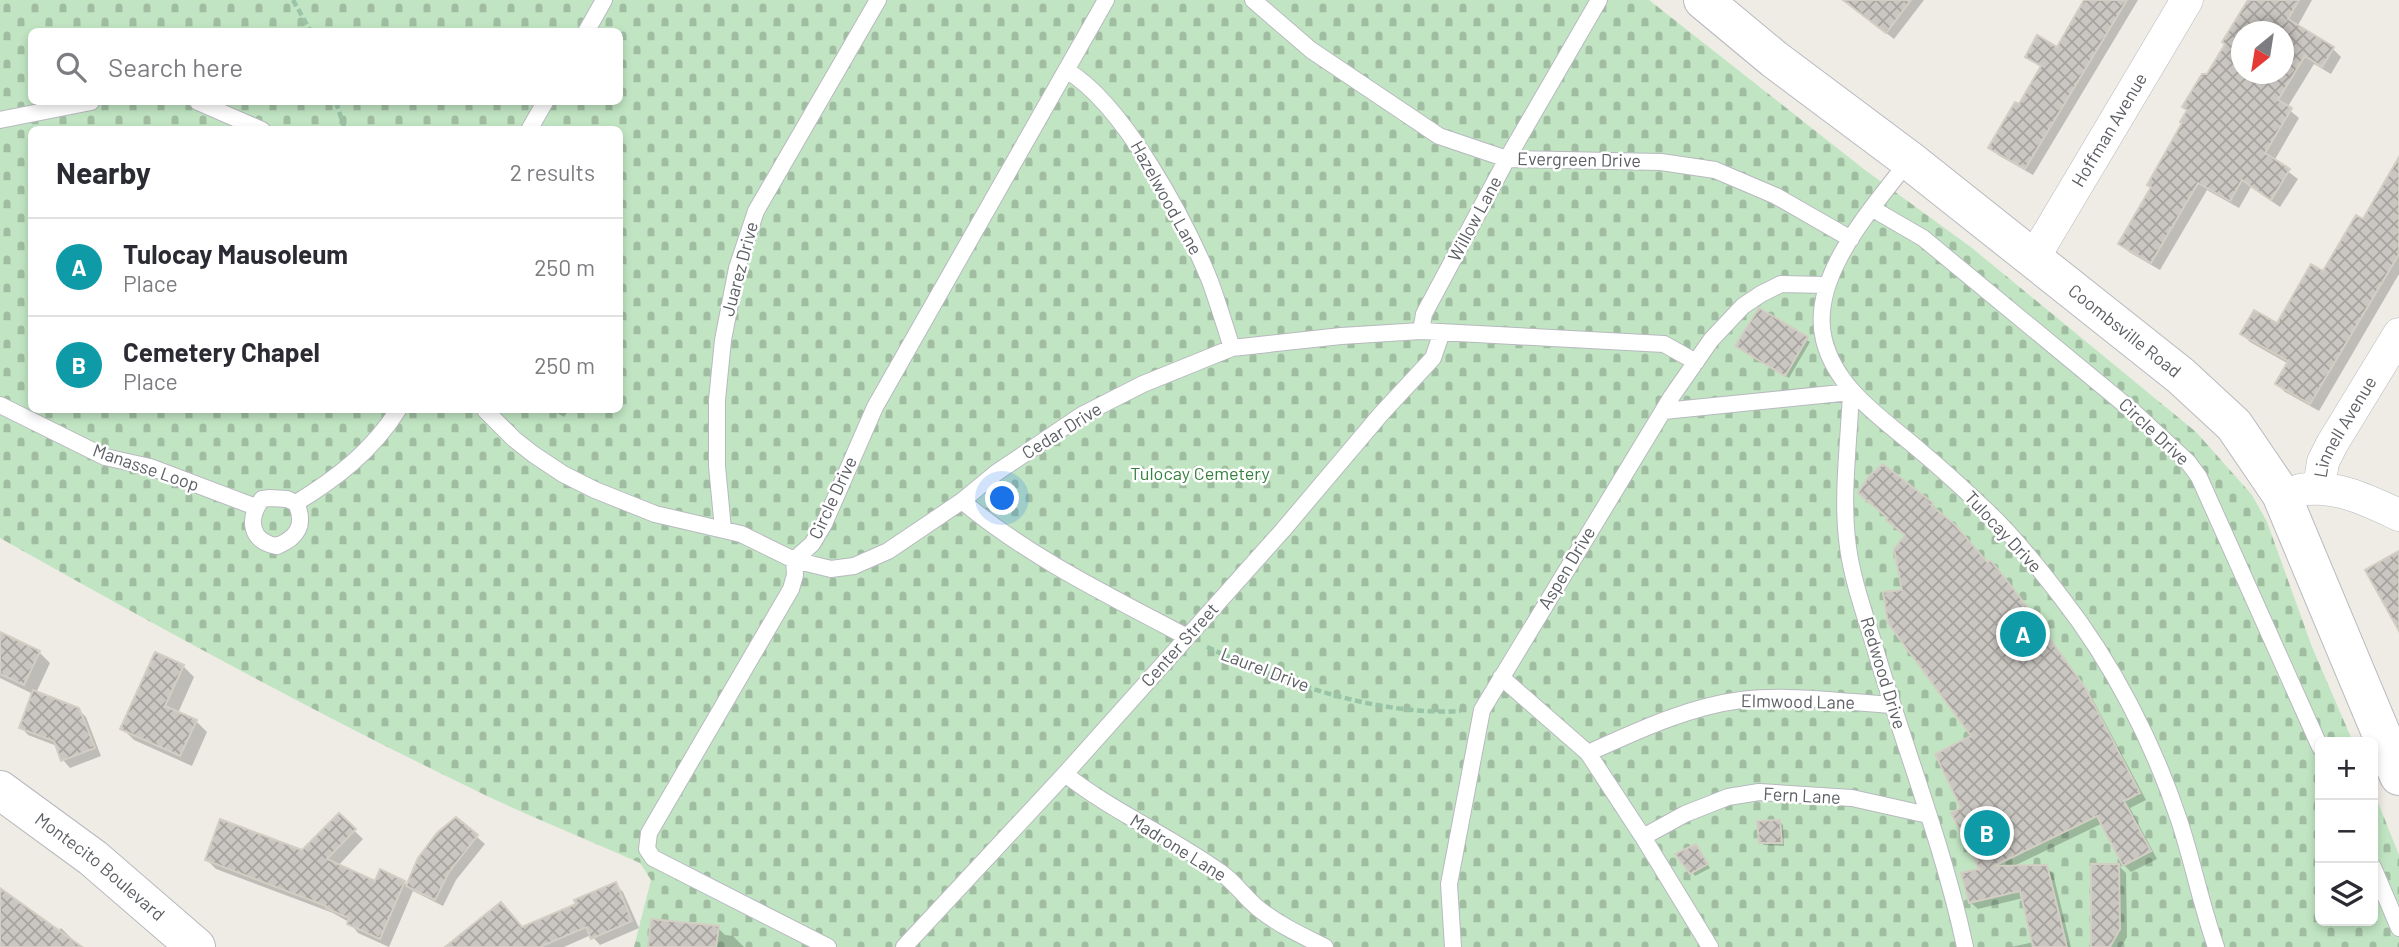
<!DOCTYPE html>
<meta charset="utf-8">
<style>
body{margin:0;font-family:Barlow,sans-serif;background:#f7f7f7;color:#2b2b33}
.controls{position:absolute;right:21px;bottom:21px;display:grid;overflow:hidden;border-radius:10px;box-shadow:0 4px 10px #0003}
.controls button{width:63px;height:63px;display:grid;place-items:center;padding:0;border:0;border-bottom:2px solid #e1e1e2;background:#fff;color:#2b2b33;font:35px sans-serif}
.compass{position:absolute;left:2231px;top:21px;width:63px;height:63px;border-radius:50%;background:#fff;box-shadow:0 4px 10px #0003;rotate:210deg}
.you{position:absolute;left:1003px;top:499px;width:24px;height:24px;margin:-18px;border:5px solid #fff;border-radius:50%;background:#1a73e8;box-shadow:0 0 0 10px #1a73e833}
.badge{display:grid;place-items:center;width:46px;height:46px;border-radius:50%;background:#ea580c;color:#fff;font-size:23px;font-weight:700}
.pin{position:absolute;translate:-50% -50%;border:4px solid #fff;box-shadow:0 2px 7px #0006}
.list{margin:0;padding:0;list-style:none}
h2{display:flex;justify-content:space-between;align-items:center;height:91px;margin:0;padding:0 28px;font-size:30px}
h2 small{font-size:23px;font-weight:400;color:#7c7c81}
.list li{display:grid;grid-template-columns:46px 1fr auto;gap:21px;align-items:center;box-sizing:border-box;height:98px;padding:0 28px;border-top:2px solid #e1e1e2}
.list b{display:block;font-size:26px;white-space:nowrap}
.list p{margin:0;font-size:23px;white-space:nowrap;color:#7c7c81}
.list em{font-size:23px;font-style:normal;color:#7c7c81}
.icon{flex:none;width:38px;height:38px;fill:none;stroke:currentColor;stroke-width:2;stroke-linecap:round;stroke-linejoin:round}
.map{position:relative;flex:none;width:2399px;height:947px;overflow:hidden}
.search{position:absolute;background:#fff;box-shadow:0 4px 10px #0003;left:28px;top:28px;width:595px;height:77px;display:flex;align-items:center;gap:18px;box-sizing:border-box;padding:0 24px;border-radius:10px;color:#7c7c81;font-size:26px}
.panel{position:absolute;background:#fff;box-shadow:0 4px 10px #0003;left:28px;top:126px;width:595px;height:287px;border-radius:10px}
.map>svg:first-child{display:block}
.cemetery{fill:url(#cemetery-stones);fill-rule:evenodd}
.shadow{fill:#0003;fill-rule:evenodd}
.building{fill:url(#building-cross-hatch);stroke:#d3cec3;stroke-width:2;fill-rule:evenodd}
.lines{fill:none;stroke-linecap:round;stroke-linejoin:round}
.service-casing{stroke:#b7b9be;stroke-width:18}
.minor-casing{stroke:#b7b9be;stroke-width:33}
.tertiary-casing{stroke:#b7b9be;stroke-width:40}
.path{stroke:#99c4a7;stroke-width:4.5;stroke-dasharray:7 3.5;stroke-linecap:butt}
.service{stroke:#fff;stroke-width:16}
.minor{stroke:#fff;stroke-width:32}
.tertiary{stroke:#fff;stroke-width:38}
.labels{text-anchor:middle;stroke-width:5;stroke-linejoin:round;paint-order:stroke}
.street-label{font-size:18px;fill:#5c5f64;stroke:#fff}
.park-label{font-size:18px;fill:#36813d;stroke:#fff}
</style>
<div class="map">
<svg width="2399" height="947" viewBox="0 0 2399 947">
<defs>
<pattern id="cemetery-stones" width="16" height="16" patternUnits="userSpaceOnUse" patternTransform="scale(1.75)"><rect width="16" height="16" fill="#c1e5c3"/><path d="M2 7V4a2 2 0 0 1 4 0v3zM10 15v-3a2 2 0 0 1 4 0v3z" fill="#a0bda2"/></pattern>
<pattern id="building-cross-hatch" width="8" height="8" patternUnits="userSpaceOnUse" patternTransform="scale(1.75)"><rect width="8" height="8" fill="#cac6c1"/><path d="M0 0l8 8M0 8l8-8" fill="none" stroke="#a7a4a0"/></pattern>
</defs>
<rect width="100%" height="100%" fill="#eeece4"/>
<path class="cemetery" d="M0 0H1649L1865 170 1972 248 2196 432 2252 495 2267 522 2312 647 2353 742H2320V921H2373V790L2399 855V947H634L651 880 640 863C590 841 539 820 489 797 323 717 161 629 0 538ZM32 32H620V102H32ZM32 130H620V410H32Z"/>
<path class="shadow" d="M1864 0H1924L1894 39 1864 16Z
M2086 0H2138L2033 175 1998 155 1990 148 2020 106 2042 68 2027 57 2057 49Z
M2256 0H2312L2297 27 2333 49 2341 57 2331 74 2314 64 2287 108 2299 118 2274 161 2298 179 2280 207 2251 187 2239 208 2207 190 2160 270 2129 252 2120 244 2152 188 2200 89ZM2242 32H2284V74H2242Z
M2399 161V274L2319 411 2285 392 2277 384 2289 364 2250 342 2242 334 2278 325 2324 274 2364 222Z
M1760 310 1810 342 1789 378 1740 349Z
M552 410H569L564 417Z
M1932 504 1939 511 1937 513 1988 564 1998 571 2092 698 2146 800 2130 808 2157 859 2131 872 2124 865 2103 823 2012 867H2046L2053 874 2071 947H2011L2034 942 2023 898 1978 909 1970 902 1982 870 1963 809 1974 737 1904 591 1896 549Z
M0 634 39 652 50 663 36 693 78 709 86 717 101 756 70 768 63 760 57 746 28 735 21 727 33 694 0 678Z
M183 666 194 677 178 713 196 721 207 732 192 766 134 740 122 728Z
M339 816 363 839 338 866 376 883 404 882 408 886 456 819 485 844 456 880 443 906 413 891 389 947 358 933 349 922 333 913 216 869 207 860 303 853Z
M1780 822 1783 825 1784 846 1764 845 1760 842Z
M1698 849 1710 868 1695 876 1678 855Z
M2119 866 2126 873 2127 937 2121 947H2093Z
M615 884 623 892 639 928 600 945 591 935 564 947H469L522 929 578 905Z
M0 890 57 932 61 928 80 947H0Z
M718 928 725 935 733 936 744 947H650Z"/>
<path class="building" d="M1843 0H1911L1886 33Z
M2084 0H2127L2025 169 1988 148 2015 102 2019 104 2041 66 2025 57 2037 35 2057 47Z
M2248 0H2299L2288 19 2334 47 2322 67 2305 56 2278 100 2292 108 2265 153 2290 169 2271 200 2242 180 2230 201 2198 183 2151 263 2118 244 2151 187 2147 185 2182 123 2180 122 2187 110 2182 107 2202 74H2207L2225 44 2222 42ZM2242 32H2284V74H2242Z
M2399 157V254L2310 404 2275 384 2288 361 2240 334 2254 310 2277 323 2311 264 2323 271 2356 215 2363 219Z
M1759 308 1808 337 1785 376 1735 346Z
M1883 464 1933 503 1931 505 1955 525 1987 562 1991 561 2019 596 2086 689 2140 793 2124 801 2151 851 2123 866 2097 816 1994 866 2047 865 2067 947H2033L2020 891 1969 903 1961 873 1979 869 1951 813 1961 808 1935 754 1971 736 1888 623 1883 592 1902 590 1894 549 1905 535 1886 520 1888 518 1858 493 1869 476Z
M2399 551V631L2365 570Z
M0 632 40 651 24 685 0 674Z
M155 652 184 665 165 706 197 720 180 756 120 729Z
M33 690 79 708 95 748 61 761 54 741 19 728Z
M339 813 356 829 327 859 375 881 380 869 405 881 380 939 347 924 349 918 326 908V906L205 860 220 819 302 850Z
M456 817 478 835 449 872 435 900 406 886 418 858 437 833Z
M1780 820 1782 843H1759L1757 821Z
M1696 844 1708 864 1690 874 1675 854Z
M2091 864H2119L2120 929 2110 947H2091Z
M616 882 632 921 591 939 586 927 540 947H445L501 902 522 927 576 904 574 900Z
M0 888 82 947H0Z
M651 919 719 926 716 947H648Z"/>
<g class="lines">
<defs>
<path id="service" d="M1253 0 1311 50 1439 136 1507 159 1661 162 1715 170 1776 196 1851 239
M586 32 604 0
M1066 70C1124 104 1185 220 1210 281 1218 303 1225 326 1232 348
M198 102 262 130
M0 120 91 102
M529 130 545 102
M1909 160C1874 207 1808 276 1824 340 1836 389 1882 418 1918 449 1942 469 1966 491 1989 513 2015 538 2039 568 2061 597 2112 662 2153 742 2179 820 2193 862 2201 905 2216 947
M1873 209 1923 238 2135 413 2188 462 2199 477 2320 747
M1421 331 1424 314 1507 159 1599 0
M0 405 105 457 150 467 256 507
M485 410 514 439 533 454 563 474 595 490 655 514 741 534 794 560 831 569 854 566 888 551 962 501 996 473 1082 415 1143 384 1232 348 1341 336 1421 331 1664 344 1696 362
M1664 411 1851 392C1849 442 1841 498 1848 547 1853 584 1867 620 1877 655 1906 752 1944 848 1965 947
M270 498 287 499 296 503C306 525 297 538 277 546 250 542 247 519 262 499Z
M962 501C1029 557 1110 596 1187 637
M296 503C337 478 372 451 398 410
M723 529 717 466V400L723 340 737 268 756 211 878 0
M1501 677 1588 753 1643 837 1710 947
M1588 753C1637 731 1687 707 1741 700 1790 694 1843 702 1892 705
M1065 774C1113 812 1170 836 1220 872 1235 882 1245 898 1259 909 1279 925 1303 936 1325 947
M1643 837 1685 814 1728 797 1759 792 1852 798 1928 815
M2373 867 2399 928
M828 947 653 858 647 849 649 833 791 589 795 575 794 560 812 544 824 524 875 407 1106 0
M904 947 1065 774 1283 530 1381 414 1433 358 1442 332
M1453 947 1449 884 1482 710 1672 396 1711 340 1743 306 1761 294 1781 284 1826 285"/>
<g id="minor">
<path id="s1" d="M2033 259 2187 0"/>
<path id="s2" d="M2319 487 2323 462 2332 444 2399 334"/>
<path d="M2300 490C2335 484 2367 500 2399 515"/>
</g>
<g id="tertiary">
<path id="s3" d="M1703 0 1774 59 1909 160 2181 376 2234 425 2281 494 2399 776"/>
<path id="s4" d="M0 790 93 858 196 947"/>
</g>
</defs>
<use href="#service" class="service-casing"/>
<use href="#minor" class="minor-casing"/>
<use href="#tertiary" class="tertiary-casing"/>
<path class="path" d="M293 0 311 32
M336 102 345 130
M1207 647C1282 682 1376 716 1460 711"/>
<use href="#service" class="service"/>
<use href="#minor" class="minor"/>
<use href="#tertiary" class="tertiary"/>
</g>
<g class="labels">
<g class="street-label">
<text dy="6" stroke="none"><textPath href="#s1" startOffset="150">Hoffman Avenue</textPath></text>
<text transform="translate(1579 160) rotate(1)" y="6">Evergreen Drive</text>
<text transform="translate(1166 198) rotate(61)" y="6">Hazelwood Lane</text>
<text transform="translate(1475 219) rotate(-62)" y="6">Willow Lane</text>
<text transform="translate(740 269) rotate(-75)" y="6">Juarez Drive</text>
<text dy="6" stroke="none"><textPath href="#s3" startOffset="536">Coombsville Road</textPath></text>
<text dy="6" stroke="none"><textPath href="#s2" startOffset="66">Linnell Avenue</textPath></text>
<text transform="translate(1062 431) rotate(-32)" y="6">Cedar Drive</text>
<text transform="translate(2154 432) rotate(43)" y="6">Circle Drive</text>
<text transform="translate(146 468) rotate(19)" y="6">Manasse Loop</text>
<text transform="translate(833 498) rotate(-65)" y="6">Circle Drive</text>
<text transform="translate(2003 532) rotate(47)" y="6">Tulocay Drive</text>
<text transform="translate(1567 568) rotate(-59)" y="6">Aspen Drive</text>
<text transform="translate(1180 645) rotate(-48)" y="6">Center Street</text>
<text transform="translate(1265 670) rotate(21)" y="6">Laurel Drive</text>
<text transform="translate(1883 673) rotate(73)" y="6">Redwood Drive</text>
<text transform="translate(1798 702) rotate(1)" y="6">Elmwood Lane</text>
<text transform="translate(1802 796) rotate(3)" y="6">Fern Lane</text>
<text transform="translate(1178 848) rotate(32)" y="6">Madrone Lane</text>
<text dy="6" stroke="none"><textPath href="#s4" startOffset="126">Montecito Boulevard</textPath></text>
</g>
<g class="park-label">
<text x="1200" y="480">Tulocay Cemetery</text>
</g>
</g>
</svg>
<div class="controls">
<button>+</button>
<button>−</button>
<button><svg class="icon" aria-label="layers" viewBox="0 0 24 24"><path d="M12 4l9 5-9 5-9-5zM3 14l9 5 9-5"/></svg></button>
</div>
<svg class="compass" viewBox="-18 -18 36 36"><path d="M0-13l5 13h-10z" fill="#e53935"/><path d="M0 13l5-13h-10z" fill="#7c7c81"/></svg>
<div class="you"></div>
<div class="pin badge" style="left:2023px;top:634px;background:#0f9aa8">A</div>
<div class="pin badge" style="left:1987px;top:833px;background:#0f9aa8">B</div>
<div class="search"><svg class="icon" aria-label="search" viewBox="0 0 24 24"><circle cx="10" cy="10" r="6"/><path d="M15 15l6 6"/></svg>Search here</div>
<section class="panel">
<h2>Nearby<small>2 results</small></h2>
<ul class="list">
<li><span class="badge" style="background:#0f9aa8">A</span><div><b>Tulocay Mausoleum</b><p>Place</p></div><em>250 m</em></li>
<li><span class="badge" style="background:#0f9aa8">B</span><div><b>Cemetery Chapel</b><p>Place</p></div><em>250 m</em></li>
</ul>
</section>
</div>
